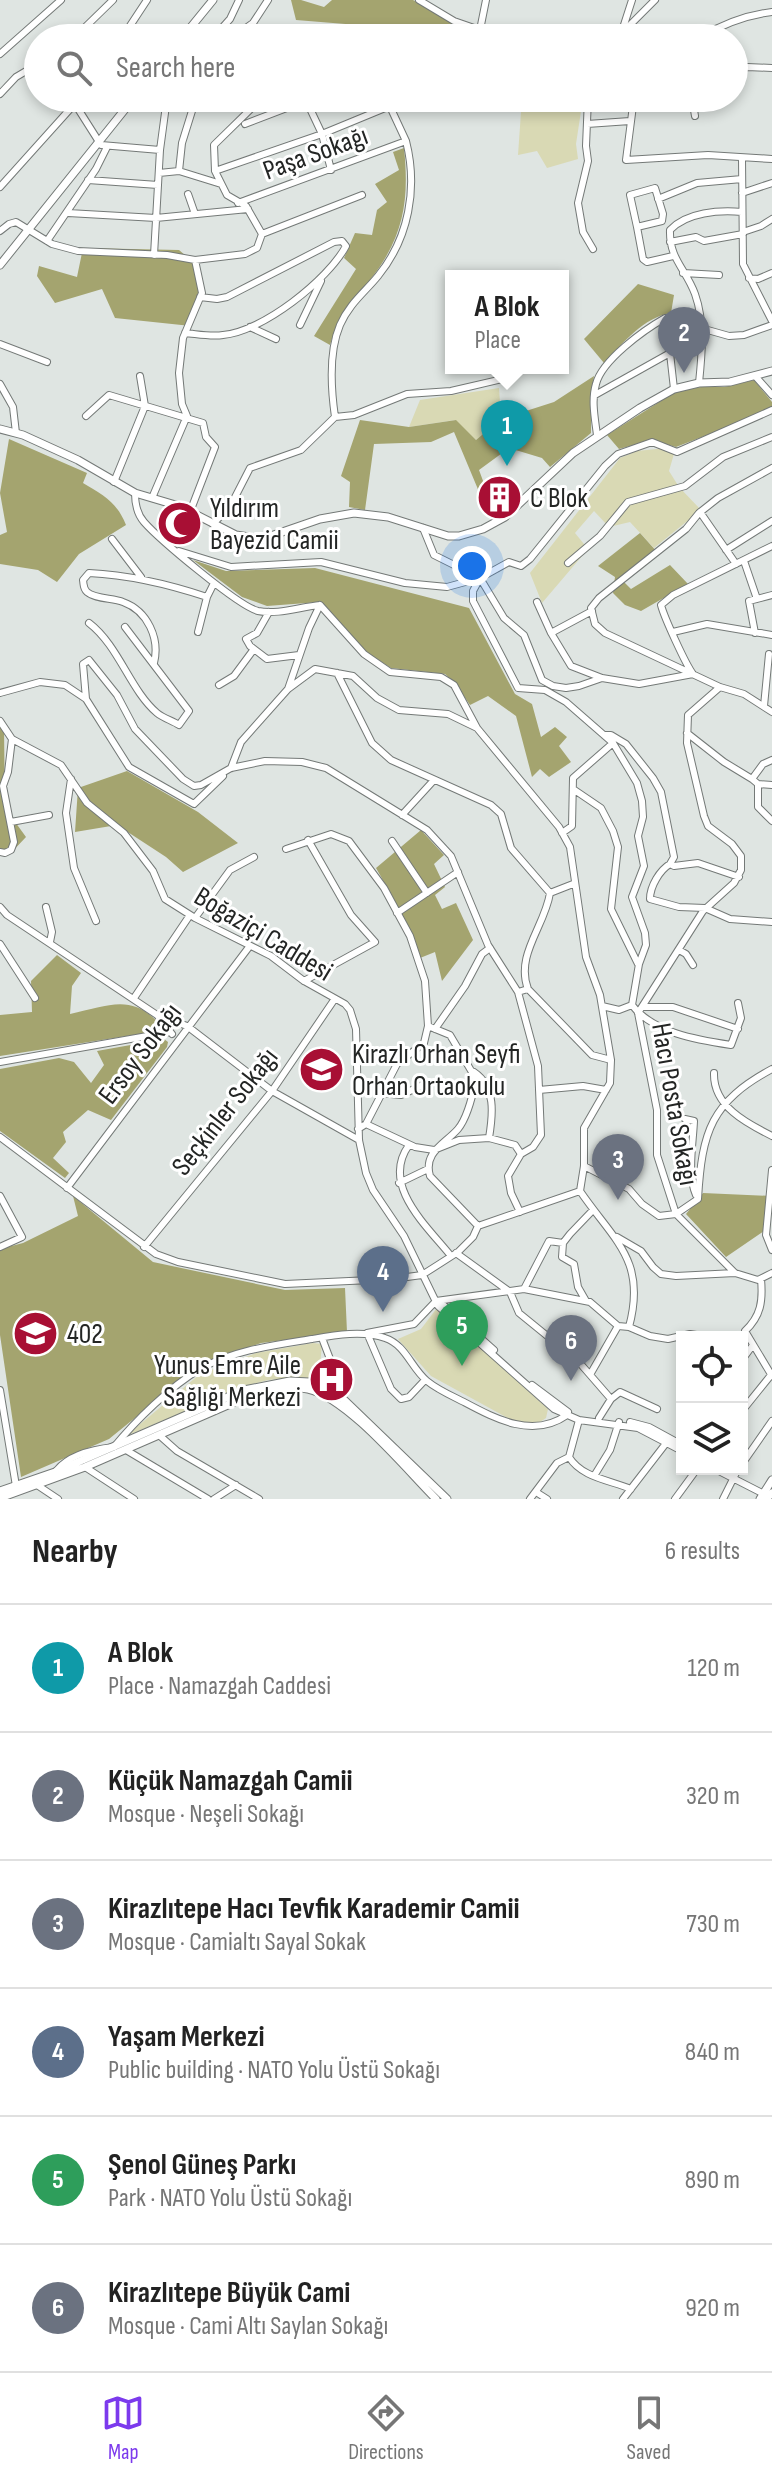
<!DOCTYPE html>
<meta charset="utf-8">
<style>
body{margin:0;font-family:"Sofia Sans Condensed",sans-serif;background:#f2f2f2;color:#222}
.controls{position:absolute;right:24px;bottom:24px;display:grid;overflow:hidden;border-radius:0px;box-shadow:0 4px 12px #0003}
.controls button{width:72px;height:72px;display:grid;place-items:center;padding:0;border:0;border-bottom:2px solid #e0e0e0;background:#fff;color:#222;font:40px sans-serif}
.you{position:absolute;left:472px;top:566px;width:28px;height:28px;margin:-20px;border:6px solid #fff;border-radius:50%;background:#1a73e8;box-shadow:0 0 0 12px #1a73e833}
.badge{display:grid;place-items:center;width:52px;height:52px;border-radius:50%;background:#7c3aed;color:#fff;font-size:26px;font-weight:700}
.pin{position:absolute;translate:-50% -66px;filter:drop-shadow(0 2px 4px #0008)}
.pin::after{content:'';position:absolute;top:42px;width:28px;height:24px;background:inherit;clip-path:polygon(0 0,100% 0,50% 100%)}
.popup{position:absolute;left:445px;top:270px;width:124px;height:104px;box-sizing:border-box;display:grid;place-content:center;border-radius:0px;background:#fff;filter:drop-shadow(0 2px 6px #0005);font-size:26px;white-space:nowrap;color:#767676}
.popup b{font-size:30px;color:#222}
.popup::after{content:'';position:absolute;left:50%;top:100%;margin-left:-16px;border:16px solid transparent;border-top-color:#fff}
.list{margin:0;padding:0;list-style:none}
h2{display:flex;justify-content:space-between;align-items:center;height:104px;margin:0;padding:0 32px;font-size:34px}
h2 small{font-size:26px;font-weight:400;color:#767676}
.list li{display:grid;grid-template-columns:52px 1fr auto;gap:24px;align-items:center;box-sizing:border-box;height:128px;padding:0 32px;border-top:2px solid #e0e0e0}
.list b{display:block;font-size:30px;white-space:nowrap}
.list p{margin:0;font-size:26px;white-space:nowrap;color:#767676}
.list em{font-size:26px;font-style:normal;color:#767676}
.icon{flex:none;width:44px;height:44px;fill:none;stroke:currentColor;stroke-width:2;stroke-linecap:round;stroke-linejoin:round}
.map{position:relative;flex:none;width:772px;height:1499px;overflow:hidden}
.search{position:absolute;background:#fff;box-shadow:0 4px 12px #0003;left:24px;right:24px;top:24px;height:88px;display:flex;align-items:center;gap:20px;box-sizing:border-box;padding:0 28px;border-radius:44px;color:#767676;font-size:30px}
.sheet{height:872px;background:#fff}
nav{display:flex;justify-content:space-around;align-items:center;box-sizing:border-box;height:112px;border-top:2px solid #e0e0e0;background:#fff;font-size:22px;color:#767676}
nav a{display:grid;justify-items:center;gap:4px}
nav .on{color:#7c3aed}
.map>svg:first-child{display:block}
.green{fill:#d9d9b4}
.forest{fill:#a4a46f}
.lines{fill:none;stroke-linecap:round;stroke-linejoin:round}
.minor-casing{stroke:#747977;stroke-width:8}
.major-casing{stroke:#747977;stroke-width:9}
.minor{stroke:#fff;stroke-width:6}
.major{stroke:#fff;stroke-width:7}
.labels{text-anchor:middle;stroke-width:6;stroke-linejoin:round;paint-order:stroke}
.street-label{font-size:28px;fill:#232524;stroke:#fff}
.poi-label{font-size:28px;fill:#232524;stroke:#fff;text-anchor:start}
</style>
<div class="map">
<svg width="772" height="1499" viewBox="0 0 772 1499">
<rect width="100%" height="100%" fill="#dfe5e2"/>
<path class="green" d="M522 98H583L576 144 578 159 547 168 537 151 518 155Z
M499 388 501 419 476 440 455 420 409 427 420 400Z
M676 447 669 471 679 487 701 510 654 548 630 522 609 527 594 511 575 533 588 549 542 603 530 573 620 458 637 451Z
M437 1308 548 1409 546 1418 537 1424 513 1421 431 1376 398 1339 421 1329Z
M313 1343 322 1344 320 1366H323L317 1376 327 1384 290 1378 268 1380 246 1386 126 1436 200 1374 256 1353Z"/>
<path class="forest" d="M291 0H301L324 7 332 0H413L474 32 473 38H371L370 26 296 20Z
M404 148C409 196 405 232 376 272 354 302 342 307 330 345L314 336 356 269 344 258 355 233 372 235 377 210 387 202 375 184 399 170 393 152Z
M83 248 179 250 198 266 205 295 191 326 115 318 102 289 55 303 37 276 39 266 77 277Z
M638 284 674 295 671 313C644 317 623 343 604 363L584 339Z
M594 376 591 400V433L550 467 542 458 509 448 479 470 496 516 490 518 454 432 431 442 374 444 365 510 349 507 350 482 341 476 360 420 409 427 456 420 476 440 501 419 554 402Z
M754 380 772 402V410L676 447 652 440 619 449 607 435 675 392 701 387H724Z
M9 439 87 473 83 483C103 495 117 502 126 525L79 554 57 582 38 570 0 564V535L7 532 0 493Z
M640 533 658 553 624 582 631 589 670 565 688 584 641 611 625 605 613 593 615 577 598 566Z
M193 560 226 571 315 568 469 608 515 694 532 704 541 737 555 727 567 737 559 746 571 762 549 777 540 769 532 777 516 716 488 696 470 705 455 683 445 674 391 668 366 652 320 602 267 606 242 597Z
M0 721 4 728 5 808 26 837 9 855 0 851Z
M127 771 198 812 238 843 183 872 166 857 117 825 75 832 78 788Z
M421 830 444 855 434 864 445 887 435 895 442 909 456 903 473 940 442 981 435 952 420 958 397 905 376 868Z
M57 955 81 973 72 986 70 1014C112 1005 134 992 165 1030L0 1056V1015L32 1012 31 981Z
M164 1039 168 1042 167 1047 111 1120 88 1110 63 1132 66 1142 53 1158 69 1173 65 1178 0 1131V1069L59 1058 74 1062 91 1083 104 1065 97 1051Z
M703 1193 772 1196 770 1227 726 1257 686 1214Z
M73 1196 153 1262 285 1290 345 1288 347 1332 261 1343 199 1366 109 1439 21 1477 0 1335V1249L23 1243 78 1216Z"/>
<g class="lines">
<defs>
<path id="minor" d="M419 0 454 21 480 30 486 0
M246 28 253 23 268 0
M622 31 632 0
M74 38 113 0
M122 38 147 0
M213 38 230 19 239 0
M617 38 655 0
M699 38C721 25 746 15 772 12
M0 54 61 0
M734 73 747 67 772 68
M0 94 16 77 38 64
M49 98 75 104 101 145 160 150
M305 98 322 134 331 170
M588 98 586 146 588 161 578 203 583 232 593 249
M634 98 626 160 708 155 772 159
M692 98 695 116
M245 124 313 98
M587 124 630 121
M742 158 743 264 772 321
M179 171 221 184
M215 171 322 134 390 106
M159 173 179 171 182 143 196 98
M88 180 158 185
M0 187 80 98
M742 193 772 183
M188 194 195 214
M658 199 697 183 742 179
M238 203 406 141 386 98
M68 213 156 218 248 209
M637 227 630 195 655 188 663 214 662 221 637 227 643 259 647 262 673 256
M0 231 9 224 16 222 52 244 78 251 167 255 195 260 245 254 257 248 262 234 246 206 227 195 215 171 214 145 262 98
M743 232 761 226 772 219
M262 234 362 195
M47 241 96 169 107 147
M670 242 696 237 704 241 743 234
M154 255 160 150 167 98
M683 273 719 275
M749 278 758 279 772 273
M300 325 321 281
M250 327 276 339
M185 333C197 334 211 337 223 335 262 332 328 280 346 246L342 241 334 242 227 297 217 299 200 297
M0 344 47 362
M756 377 772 395
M699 383C702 354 705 322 695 294 686 269 669 259 670 230 687 212 719 210 742 212
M0 384 13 407 16 433
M595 395 670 353 674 389
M86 416 109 395 203 423 206 437 215 447 190 512
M335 417C331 389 329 351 340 325 349 304 365 292 378 276 409 238 418 188 406 141
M597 435C595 419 591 400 596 384 602 360 644 330 665 318L729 336 744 335 772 325
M772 468 718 498 699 513 686 529 599 598 591 608 595 624 605 633 720 687 744 694 772 712
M114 482 145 406 140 376
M135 493C135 503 137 514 144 522 159 539 238 606 258 611 277 615 300 607 320 605L364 654 390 672 441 677 454 685 477 728 559 827 570 847 586 957 600 995 611 1060 610 1083 584 1128V1166L580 1191C614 1241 647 1260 629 1327
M152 498 187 416 182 404 179 373 183 338 202 293 195 260
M700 512 736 564
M213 524 231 505 250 468 301 450 335 417 354 415 407 394 451 391 511 377
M423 528 434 555 480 578 504 618 524 635 542 680 553 686 566 688 579 686 602 678 639 684 693 674C686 665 664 617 661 605L673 595 772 546
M112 539 141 577
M726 550 772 521
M179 551 231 567 321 562 405 583 447 587 480 578 509 562 521 566 530 559 605 466 618 454 652 442 677 452 772 410
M744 561 757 599
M568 563 600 536 628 502 685 486 723 457 772 437
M480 578 473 591V601L518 688 545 690 566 702 613 743 637 783 642 801 643 817 638 836 644 866 632 897 645 933 646 945 639 964 632 1005C653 1033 698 1040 731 1045L741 1018 738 1003
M537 602 551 633 571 666 602 678
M269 612 257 633 246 639 250 646 267 659 299 655
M89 623C119 646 130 690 157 713 163 718 173 721 179 725L189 711 125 627
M198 632 207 597
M673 632 707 624 772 635
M551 633 592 611
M755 633 749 601 772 595
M154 663C160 639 148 611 123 602 113 598 95 599 87 592 83 588 84 586 83 580L89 573C130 575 168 584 207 597L214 583
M337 673 372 743 391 760 491 805 501 814 511 848 550 893 573 884
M219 685 234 676 254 649
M288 689 315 669 353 676 377 698 399 710 448 714 477 728
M0 693 40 682 65 685 86 699 129 767 194 804 223 776
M86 699 83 664 89 660 117 695 135 729 183 779 194 786 201 785 231 768 265 761 302 762 326 768 427 830 451 856 488 945 518 992 538 1066 541 1135 533 1147 521 1154 508 1176 511 1193 520 1212
M764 706 769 654
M0 721 12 739 61 765 87 803 124 833 153 871 165 899 195 918 271 956 304 981 345 1004 350 1010 356 1029 359 1140 366 1173 373 1190 404 1236 438 1306 554 1409 579 1420 638 1428 682 1451
M687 733 724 762 752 779
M604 735H611L626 744 653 778 661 792 674 857 670 864
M772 760 763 764 752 779 758 784V807L772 821
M231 768 241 742 288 689 309 628 320 605
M71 779 66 813 74 868 96 921
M758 784 772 785
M573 789 601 808 613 831 618 847 611 909 638 964
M402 815 434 780
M11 822 49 815
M562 833 572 826 573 778 613 743
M392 841 427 893
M286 849 331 834 349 841 384 888 410 936 425 981 428 1026 424 1043 397 1064 366 1124 358 1129
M0 852 5 853 11 850 14 842 3 786 8 772 12 739
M739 877 698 863 674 866 670 864C660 870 650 886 650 899L679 907 705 908 730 919 772 922
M0 907 7 915 157 1015 187 1026 272 1091 359 1140
M46 907 52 932 50 942
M397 913 458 872
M195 918 230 870 254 857
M0 944 35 998
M679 950 686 954 693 965
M304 981 375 942 351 915 308 840
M528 989C515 955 545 926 550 893
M518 992 528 989 592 1055 611 1060
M134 998 190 915
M602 1006 619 1010 632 1005
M643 1007H673L738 1029
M638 1013 703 911 734 883 741 870V856L732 844 708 826 704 816 687 743 688 715 720 687
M638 1013 657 1110V1155L676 1214 735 1273 758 1280 772 1273
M157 1015 172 1034
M428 1026 450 1035 476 1079C473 1094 468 1117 458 1129 445 1144 423 1152 430 1176L478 1226
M435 1029 465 986 482 954 490 948
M0 1062 170 1032
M474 1072C496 1087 493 1114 489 1138
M714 1073C713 1106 746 1123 772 1136
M539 1090 583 1086 606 1090
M380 1093 401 1095 423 1085
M685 1119 694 1121C693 1144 687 1175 696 1195
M366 1124 415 1147 434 1150 459 1140 489 1138 515 1145 521 1154
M0 1137 156 1254 178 1262 285 1284 392 1279 422 1275 458 1252 473 1237 478 1226 580 1191
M409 1145C380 1185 427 1226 451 1256
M584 1166 629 1189 642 1204 659 1216 676 1214 698 1199C702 1131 711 1102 772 1069
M772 1170 766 1235 772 1250
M399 1183 428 1169
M67 1188 249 947
M0 1196 22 1237 0 1247
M617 1237 641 1251 653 1267 661 1274 676 1276 735 1273
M144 1247 272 1091 334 1000
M456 1253 510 1292 519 1313 578 1361 611 1399 620 1392 657 1409
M761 1279C763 1301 761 1316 745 1331L772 1376
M524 1289 549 1241 563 1243
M436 1301 441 1303 494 1350
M436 1301 524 1289 590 1302 618 1326 629 1327 650 1336 668 1339 690 1334 709 1337
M586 1301 578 1287 574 1264 562 1257 563 1243 570 1234 593 1210
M322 1338 330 1359 343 1377 344 1390 338 1394
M742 1360 753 1345
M591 1373 618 1326
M425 1380 409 1397 401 1399 391 1389 367 1333 414 1324 436 1301
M532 1385 568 1412
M0 1390 16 1486
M742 1411 771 1375
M599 1418 611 1399
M579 1420 569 1457C582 1478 610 1480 631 1489
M630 1422 649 1427 682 1445
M159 1435 177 1451 259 1499
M126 1450 208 1499
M742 1464 772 1421
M85 1467 134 1499
M715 1469 762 1493
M57 1470C70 1454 95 1449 114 1447 135 1421 171 1386 200 1369 234 1350 275 1345 312 1339 335 1335 363 1330 385 1338 406 1345 411 1368 427 1381 438 1390 452 1396 464 1402 496 1419 533 1439 567 1415
M594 1476 610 1450 619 1422
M37 1485 58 1499
M536 1492 547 1499
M214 1499 236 1485
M530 1499 557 1463 569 1457
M623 1499 667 1442
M675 1499 697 1469
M723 1499 738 1469"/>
<path id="major" d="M182 38 213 0
M0 265 134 98
M0 429 23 435 78 460 135 493 179 506 236 535 262 539 320 519 354 513 388 517 448 536H459L483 529 505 517 573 453 640 408 674 389 699 383 730 382 772 371
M0 1491 55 1472 244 1390 290 1381 309 1382 338 1394 447 1499
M0 1498 85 1467 253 1394C270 1389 290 1385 308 1389 348 1398 406 1469 436 1499
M760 1499 772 1480
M766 1499 772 1493"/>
</defs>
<use href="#minor" class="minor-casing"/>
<use href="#major" class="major-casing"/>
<use href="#minor" class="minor"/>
<use href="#major" class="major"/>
</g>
<defs>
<symbol id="building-disc" viewBox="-11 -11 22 22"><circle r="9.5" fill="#a80f34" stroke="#fff"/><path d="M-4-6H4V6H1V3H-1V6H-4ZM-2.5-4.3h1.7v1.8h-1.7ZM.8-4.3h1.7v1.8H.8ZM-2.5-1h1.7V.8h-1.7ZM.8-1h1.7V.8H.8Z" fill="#fff"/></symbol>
<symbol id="mosque-disc" viewBox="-11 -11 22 22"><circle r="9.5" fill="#a80f34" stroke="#fff"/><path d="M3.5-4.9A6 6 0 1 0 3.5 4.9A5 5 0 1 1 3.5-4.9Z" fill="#fff"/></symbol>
<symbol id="school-disc" viewBox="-11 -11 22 22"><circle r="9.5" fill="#a80f34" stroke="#fff"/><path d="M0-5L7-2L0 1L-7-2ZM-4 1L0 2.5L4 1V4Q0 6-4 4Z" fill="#fff"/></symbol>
<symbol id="hospital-disc" viewBox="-11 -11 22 22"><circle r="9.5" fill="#a80f34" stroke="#fff"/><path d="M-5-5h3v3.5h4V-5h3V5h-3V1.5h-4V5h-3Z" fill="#fff"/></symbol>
</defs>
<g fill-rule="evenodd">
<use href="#building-disc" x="474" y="472" width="51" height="51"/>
<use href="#mosque-disc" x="154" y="498" width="51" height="51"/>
<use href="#school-disc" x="296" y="1044" width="51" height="51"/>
<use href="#school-disc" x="10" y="1308" width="51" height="51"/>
<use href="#hospital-disc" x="306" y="1354" width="51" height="51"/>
</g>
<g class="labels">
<g class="street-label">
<text transform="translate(315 152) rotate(-20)" y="10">Paşa Sokağı</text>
<text transform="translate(264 933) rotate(31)" y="10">Boğaziçi Caddesi</text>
<text transform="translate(139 1053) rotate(-53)" y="10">Ersoy Sokağı</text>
<text transform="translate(676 1104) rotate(80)" y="10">Hacı Posta Sokağı</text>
<text transform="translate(224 1111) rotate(-52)" y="10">Seçkinler Sokağı</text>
</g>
<g class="poi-label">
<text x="530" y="507">C Blok</text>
<text x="210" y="517">Yıldırım<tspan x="210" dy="32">Bayezid Camii</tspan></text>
<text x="352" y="1063">Kirazlı Orhan Seyfi<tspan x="352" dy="32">Orhan Ortaokulu</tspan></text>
<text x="67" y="1343">402</text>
<text x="301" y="1374" text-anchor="end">Yunus Emre Aile<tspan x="301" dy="32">Sağlığı Merkezi</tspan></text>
</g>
</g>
</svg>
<div class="controls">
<button><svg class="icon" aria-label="locate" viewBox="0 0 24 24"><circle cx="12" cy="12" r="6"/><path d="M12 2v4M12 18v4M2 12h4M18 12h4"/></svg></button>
<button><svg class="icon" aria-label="layers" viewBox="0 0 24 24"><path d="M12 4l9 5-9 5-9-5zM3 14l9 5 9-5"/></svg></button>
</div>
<div class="you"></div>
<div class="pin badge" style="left:507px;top:466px;background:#0f9aa8">1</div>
<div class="popup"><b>A Blok</b>Place</div>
<div class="pin badge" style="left:684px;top:373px;background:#6b7280">2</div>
<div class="pin badge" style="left:618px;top:1200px;background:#6b7280">3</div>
<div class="pin badge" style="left:383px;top:1312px;background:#5c6f8a">4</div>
<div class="pin badge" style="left:462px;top:1366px;background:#2e9e5b">5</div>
<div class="pin badge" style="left:571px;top:1381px;background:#6b7280">6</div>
<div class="search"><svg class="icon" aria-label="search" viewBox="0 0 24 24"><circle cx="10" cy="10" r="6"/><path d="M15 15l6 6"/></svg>Search here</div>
</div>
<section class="sheet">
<h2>Nearby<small>6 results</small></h2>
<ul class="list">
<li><span class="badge" style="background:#0f9aa8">1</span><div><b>A Blok</b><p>Place · Namazgah Caddesi</p></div><em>120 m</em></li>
<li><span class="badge" style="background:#6b7280">2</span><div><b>Küçük Namazgah Camii</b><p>Mosque · Neşeli Sokağı</p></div><em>320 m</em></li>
<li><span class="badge" style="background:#6b7280">3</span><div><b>Kirazlıtepe Hacı Tevfik Karademir Camii</b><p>Mosque · Camialtı Sayal Sokak</p></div><em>730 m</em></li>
<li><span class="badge" style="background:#5c6f8a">4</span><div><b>Yaşam Merkezi</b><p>Public building · NATO Yolu Üstü Sokağı</p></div><em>840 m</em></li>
<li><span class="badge" style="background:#2e9e5b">5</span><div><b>Şenol Güneş Parkı</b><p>Park · NATO Yolu Üstü Sokağı</p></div><em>890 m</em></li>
<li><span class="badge" style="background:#6b7280">6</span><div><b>Kirazlıtepe Büyük Cami</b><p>Mosque · Cami Altı Saylan Sokağı</p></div><em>920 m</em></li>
</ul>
</section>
<nav>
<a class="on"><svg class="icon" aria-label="map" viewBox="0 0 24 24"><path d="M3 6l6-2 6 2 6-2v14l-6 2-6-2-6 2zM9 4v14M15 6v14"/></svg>Map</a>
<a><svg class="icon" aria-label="directions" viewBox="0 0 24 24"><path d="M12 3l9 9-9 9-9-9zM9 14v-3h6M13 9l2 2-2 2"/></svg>Directions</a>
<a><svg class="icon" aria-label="saved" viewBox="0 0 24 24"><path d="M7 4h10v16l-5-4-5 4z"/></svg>Saved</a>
</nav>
